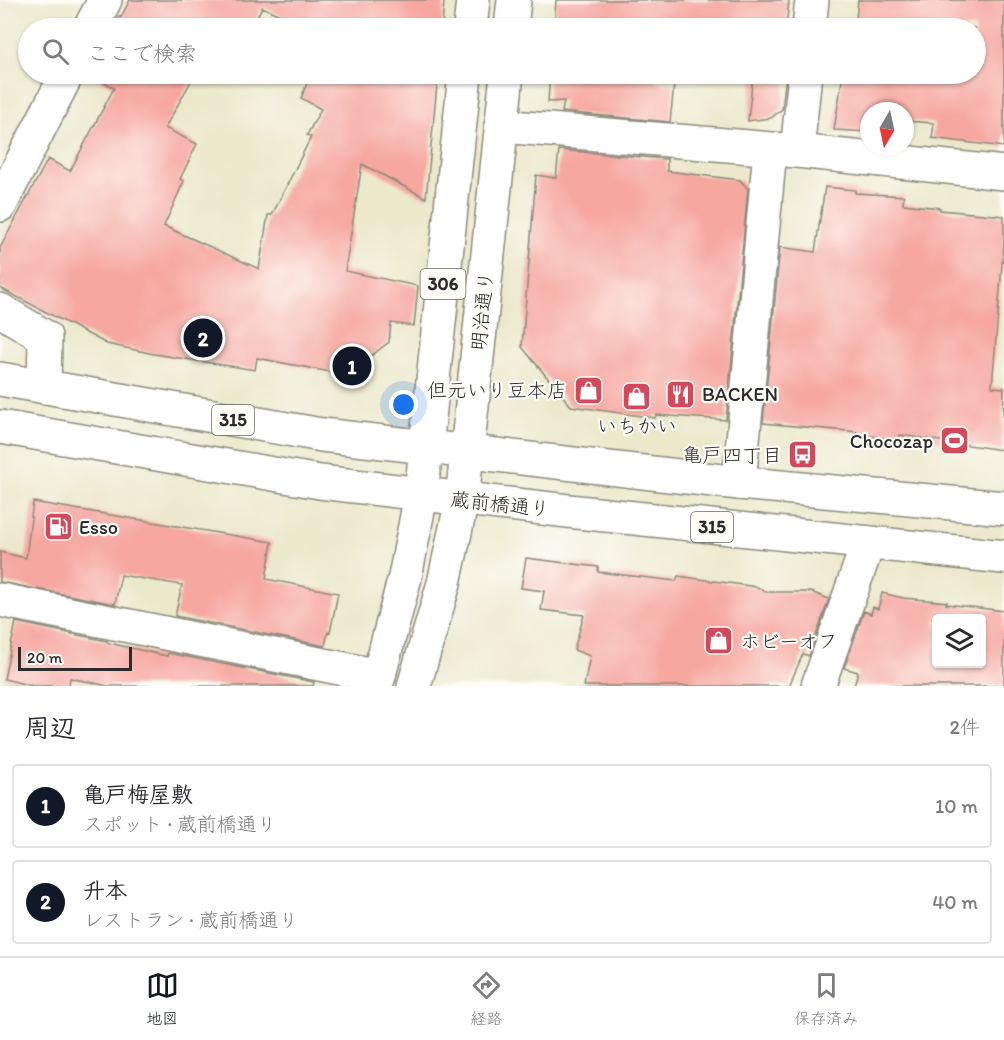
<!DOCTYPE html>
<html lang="ja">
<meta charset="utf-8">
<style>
body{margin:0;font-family:Itim,"Klee One",sans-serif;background:#f2f2f3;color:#2b2b33}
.controls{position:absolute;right:18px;bottom:18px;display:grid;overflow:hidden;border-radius:6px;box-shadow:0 2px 4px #0004}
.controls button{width:54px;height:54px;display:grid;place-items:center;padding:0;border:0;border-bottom:2px solid #e1e1e2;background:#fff;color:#2b2b33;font:30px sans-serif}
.compass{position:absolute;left:860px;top:102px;width:54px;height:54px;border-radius:50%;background:#fff;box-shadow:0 2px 4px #0004;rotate:189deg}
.scale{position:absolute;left:18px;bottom:15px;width:114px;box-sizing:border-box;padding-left:6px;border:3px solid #2b2b2b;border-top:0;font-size:16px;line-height:21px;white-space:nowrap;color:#2b2b2b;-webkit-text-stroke:4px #fdfcf7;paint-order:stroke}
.you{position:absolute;left:404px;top:405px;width:21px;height:21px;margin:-15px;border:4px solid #fff;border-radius:50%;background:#1a73e8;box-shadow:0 0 0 9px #1a73e833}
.badge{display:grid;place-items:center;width:39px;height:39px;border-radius:50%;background:#111827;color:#fff;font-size:20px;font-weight:700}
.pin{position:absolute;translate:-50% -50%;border:3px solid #fff;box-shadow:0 2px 6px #0006}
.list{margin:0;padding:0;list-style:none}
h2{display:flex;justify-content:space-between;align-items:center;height:78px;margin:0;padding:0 24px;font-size:26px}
h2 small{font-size:20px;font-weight:400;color:#7c7c81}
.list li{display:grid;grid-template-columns:39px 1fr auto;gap:18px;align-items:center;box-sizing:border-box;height:84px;margin:0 12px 12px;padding:0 12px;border:2px solid #e1e1e2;border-radius:6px}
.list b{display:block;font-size:22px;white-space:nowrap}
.list p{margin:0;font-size:20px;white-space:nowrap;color:#7c7c81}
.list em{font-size:20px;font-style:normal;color:#7c7c81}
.icon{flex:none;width:33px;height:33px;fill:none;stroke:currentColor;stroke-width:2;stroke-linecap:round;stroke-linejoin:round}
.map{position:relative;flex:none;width:1004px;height:686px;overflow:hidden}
.search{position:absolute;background:#fff;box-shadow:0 2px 4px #0004;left:18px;right:18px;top:18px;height:66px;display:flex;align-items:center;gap:15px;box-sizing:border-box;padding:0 21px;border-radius:33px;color:#7c7c81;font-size:22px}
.sheet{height:270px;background:#fff}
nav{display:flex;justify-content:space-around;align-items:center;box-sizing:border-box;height:84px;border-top:2px solid #e1e1e2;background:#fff;font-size:16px;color:#7c7c81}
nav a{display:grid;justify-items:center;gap:3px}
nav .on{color:#111827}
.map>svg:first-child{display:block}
.building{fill:#f6a7a0;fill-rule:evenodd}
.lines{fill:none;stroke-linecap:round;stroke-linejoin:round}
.street-casing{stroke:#8c8a7c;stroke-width:36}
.primary-casing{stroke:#8c8a7c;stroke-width:36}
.street{stroke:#fff;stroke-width:33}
.primary{stroke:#fff;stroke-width:33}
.labels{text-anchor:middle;stroke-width:4.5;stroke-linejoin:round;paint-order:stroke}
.shield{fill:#fdfcf7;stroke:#6a6a68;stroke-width:1.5}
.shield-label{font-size:18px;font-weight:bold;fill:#2b2b2b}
.street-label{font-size:20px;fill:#2b2b2b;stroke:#fdfcf7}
.poi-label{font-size:20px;fill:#2b2b2b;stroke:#fdfcf7;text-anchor:end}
</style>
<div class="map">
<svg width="1004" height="686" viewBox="0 0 1004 686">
<rect width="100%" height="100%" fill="#fdfcf7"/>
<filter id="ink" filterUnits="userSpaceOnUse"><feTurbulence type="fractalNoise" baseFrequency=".0167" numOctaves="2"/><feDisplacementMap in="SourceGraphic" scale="12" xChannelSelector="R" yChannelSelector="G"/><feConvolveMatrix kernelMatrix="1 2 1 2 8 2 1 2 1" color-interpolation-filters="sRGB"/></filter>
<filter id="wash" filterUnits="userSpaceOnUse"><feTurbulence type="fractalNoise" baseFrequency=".008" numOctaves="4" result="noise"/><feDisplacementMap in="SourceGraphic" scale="24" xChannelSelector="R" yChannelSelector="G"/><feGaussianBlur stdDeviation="1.35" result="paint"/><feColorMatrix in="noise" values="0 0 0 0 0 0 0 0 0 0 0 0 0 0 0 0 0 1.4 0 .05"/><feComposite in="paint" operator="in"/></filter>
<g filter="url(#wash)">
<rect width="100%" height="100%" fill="#ece8cc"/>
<g id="blocks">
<path class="building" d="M130 0H444L442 28H309L262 7 252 28H112L119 16 121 17Z
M556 0H789L786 28H729L660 22V28H554Z
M858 0H1004V147L932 138 934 123 905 121V111H869V132L834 130 843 74H975V28H855Z
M88 74H195L165 128 197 144 180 179 184 181 164 226 259 269 268 215H272L311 137 307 135 321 109 301 98 311 74H438L426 198 362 164 345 271 418 286 414 326 391 323 389 342 346 375 257 358 255 370 154 354 107 344 0 288V248L48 159 70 171 114 88Z
M550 74H656V83L674 85 670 122 562 112 564 101 548 102Z
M753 74 786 75 782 109 771 118 748 121Z
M559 150 667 159V171L740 180 748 189 726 420 656 415 655 418 571 406 522 347 536 175 556 178Z
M825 187 855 190V193L904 196 903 204 940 208V210L1004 216V241L992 387 1004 388 1002 450 900 435 899 440 856 434 857 432 763 423 780 247 815 252Z
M33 502 272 542 266 579 338 593 330 633 328 632 325 646 175 616 182 585 121 575 115 604 0 582V552L26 558Z
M526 558 598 567V572L676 581 678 576 757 587 767 592H811L829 599 809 656 803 654 789 686H584L590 656 574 650 584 615 541 610 544 591 521 588Z
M882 593 903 598 947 602 946 604 1004 611V686H854L858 672 844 668 864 611 871 614 873 607 878 609ZM936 618H981V663H936Z
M16 622 107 641 109 643 167 656 168 653 314 682 313 686H108L70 678 69 686H33L4 679Z"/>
</g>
</g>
<g filter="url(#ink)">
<use href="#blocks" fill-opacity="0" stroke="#8c8a7c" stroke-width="1.5"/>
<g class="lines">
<defs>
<path id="street" d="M90 28 105 0
M809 28 812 0
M501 126 797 151 1004 173
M797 151 805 74
M0 205 67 74
M0 310 45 337 44 387
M739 483 770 150
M0 600 379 676
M818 686 868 543"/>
<path id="primary" d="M470 28 473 0
M511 28 514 0
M0 379 322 435 739 483 1004 508
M0 427 320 482 568 511 1004 557
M376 686 405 577 421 495 465 74
M414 686 444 583 462 500 507 74"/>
</defs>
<use href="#street" class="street-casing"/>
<use href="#primary" class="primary-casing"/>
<use href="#street" class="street"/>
<use href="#primary" class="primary"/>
</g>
</g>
<defs>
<symbol id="shop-square" viewBox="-11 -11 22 22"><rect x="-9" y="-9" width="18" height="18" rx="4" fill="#d1495b" stroke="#fdfcf7"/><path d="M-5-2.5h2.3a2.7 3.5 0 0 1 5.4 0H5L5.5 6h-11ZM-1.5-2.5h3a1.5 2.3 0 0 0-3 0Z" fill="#fff"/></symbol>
<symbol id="restaurant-square" viewBox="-11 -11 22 22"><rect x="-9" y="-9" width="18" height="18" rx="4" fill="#d1495b" stroke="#fdfcf7"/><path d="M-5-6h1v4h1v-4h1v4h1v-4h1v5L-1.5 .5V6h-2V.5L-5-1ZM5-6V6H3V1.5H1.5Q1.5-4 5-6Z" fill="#fff"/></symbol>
<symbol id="stadium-square" viewBox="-11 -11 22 22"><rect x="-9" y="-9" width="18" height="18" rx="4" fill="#d1495b" stroke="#fdfcf7"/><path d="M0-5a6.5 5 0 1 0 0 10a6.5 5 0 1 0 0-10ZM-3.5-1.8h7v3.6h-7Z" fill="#fff"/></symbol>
<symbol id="bus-square" viewBox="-11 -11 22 22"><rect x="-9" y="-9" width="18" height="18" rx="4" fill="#d1495b" stroke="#fdfcf7"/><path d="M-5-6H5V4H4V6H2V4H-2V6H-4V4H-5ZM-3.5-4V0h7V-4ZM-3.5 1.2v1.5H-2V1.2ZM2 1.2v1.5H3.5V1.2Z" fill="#fff"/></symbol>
<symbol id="fuel-square" viewBox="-11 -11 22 22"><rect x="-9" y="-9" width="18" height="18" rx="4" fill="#d1495b" stroke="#fdfcf7"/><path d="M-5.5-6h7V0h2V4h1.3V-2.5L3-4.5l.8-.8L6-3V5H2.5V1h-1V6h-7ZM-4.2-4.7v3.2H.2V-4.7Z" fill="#fff"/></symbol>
</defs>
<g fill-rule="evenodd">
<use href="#shop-square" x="572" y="374" width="33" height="33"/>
<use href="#restaurant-square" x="664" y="378" width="33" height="33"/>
<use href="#shop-square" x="620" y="380" width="33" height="33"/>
<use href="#stadium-square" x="938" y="424" width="33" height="33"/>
<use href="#bus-square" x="786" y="438" width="33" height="33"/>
<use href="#fuel-square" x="42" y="510" width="33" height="33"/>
<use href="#shop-square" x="702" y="624" width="33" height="33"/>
</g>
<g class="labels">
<g class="shield">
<rect x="420.5" y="269" width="45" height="30" rx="4.5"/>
<rect x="212" y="405" width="42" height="30" rx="4.5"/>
<rect x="691" y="512" width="42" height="30" rx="4.5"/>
</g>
<g class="shield-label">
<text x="443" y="290">306</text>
<text x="233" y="426">315</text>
<text x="712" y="533">315</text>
</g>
<g class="street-label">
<text transform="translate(482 311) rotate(-84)" y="7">明治通り</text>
<text transform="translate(500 504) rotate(6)" y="7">蔵前橋通り</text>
</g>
<g class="poi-label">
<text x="567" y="397">但元いり豆本店</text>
<text x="702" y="401" text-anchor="start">BACKEN</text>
<text x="637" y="433" text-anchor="middle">いちかい</text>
<text x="933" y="448">Chocozap</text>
<text x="782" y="462">亀戸四丁目</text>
<text x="79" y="534" text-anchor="start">Esso</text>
<text x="740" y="648" text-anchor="start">ホビーオフ</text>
</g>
</g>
</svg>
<div class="controls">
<button><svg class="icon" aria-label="layers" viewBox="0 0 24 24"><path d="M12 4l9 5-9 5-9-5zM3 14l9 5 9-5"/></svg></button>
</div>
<svg class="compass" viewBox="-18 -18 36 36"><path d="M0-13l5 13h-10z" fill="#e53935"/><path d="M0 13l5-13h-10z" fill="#7c7c81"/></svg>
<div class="scale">20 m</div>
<div class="you"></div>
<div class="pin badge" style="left:352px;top:366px">1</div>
<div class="pin badge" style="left:203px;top:338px">2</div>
<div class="search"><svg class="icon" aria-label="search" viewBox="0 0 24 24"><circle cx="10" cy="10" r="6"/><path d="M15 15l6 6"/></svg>ここで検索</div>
</div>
<section class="sheet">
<h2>周辺<small>2件</small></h2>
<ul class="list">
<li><span class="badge">1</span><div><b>亀戸梅屋敷</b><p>スポット · 蔵前橋通り</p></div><em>10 m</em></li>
<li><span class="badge">2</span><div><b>升本</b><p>レストラン · 蔵前橋通り</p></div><em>40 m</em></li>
</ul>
</section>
<nav>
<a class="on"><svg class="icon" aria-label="map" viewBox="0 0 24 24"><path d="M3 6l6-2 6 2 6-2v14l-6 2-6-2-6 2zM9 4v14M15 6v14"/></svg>地図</a>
<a><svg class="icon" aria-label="directions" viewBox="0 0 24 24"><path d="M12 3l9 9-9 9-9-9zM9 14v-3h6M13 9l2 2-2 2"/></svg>経路</a>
<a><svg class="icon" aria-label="saved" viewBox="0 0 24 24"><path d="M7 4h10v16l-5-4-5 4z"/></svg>保存済み</a>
</nav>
